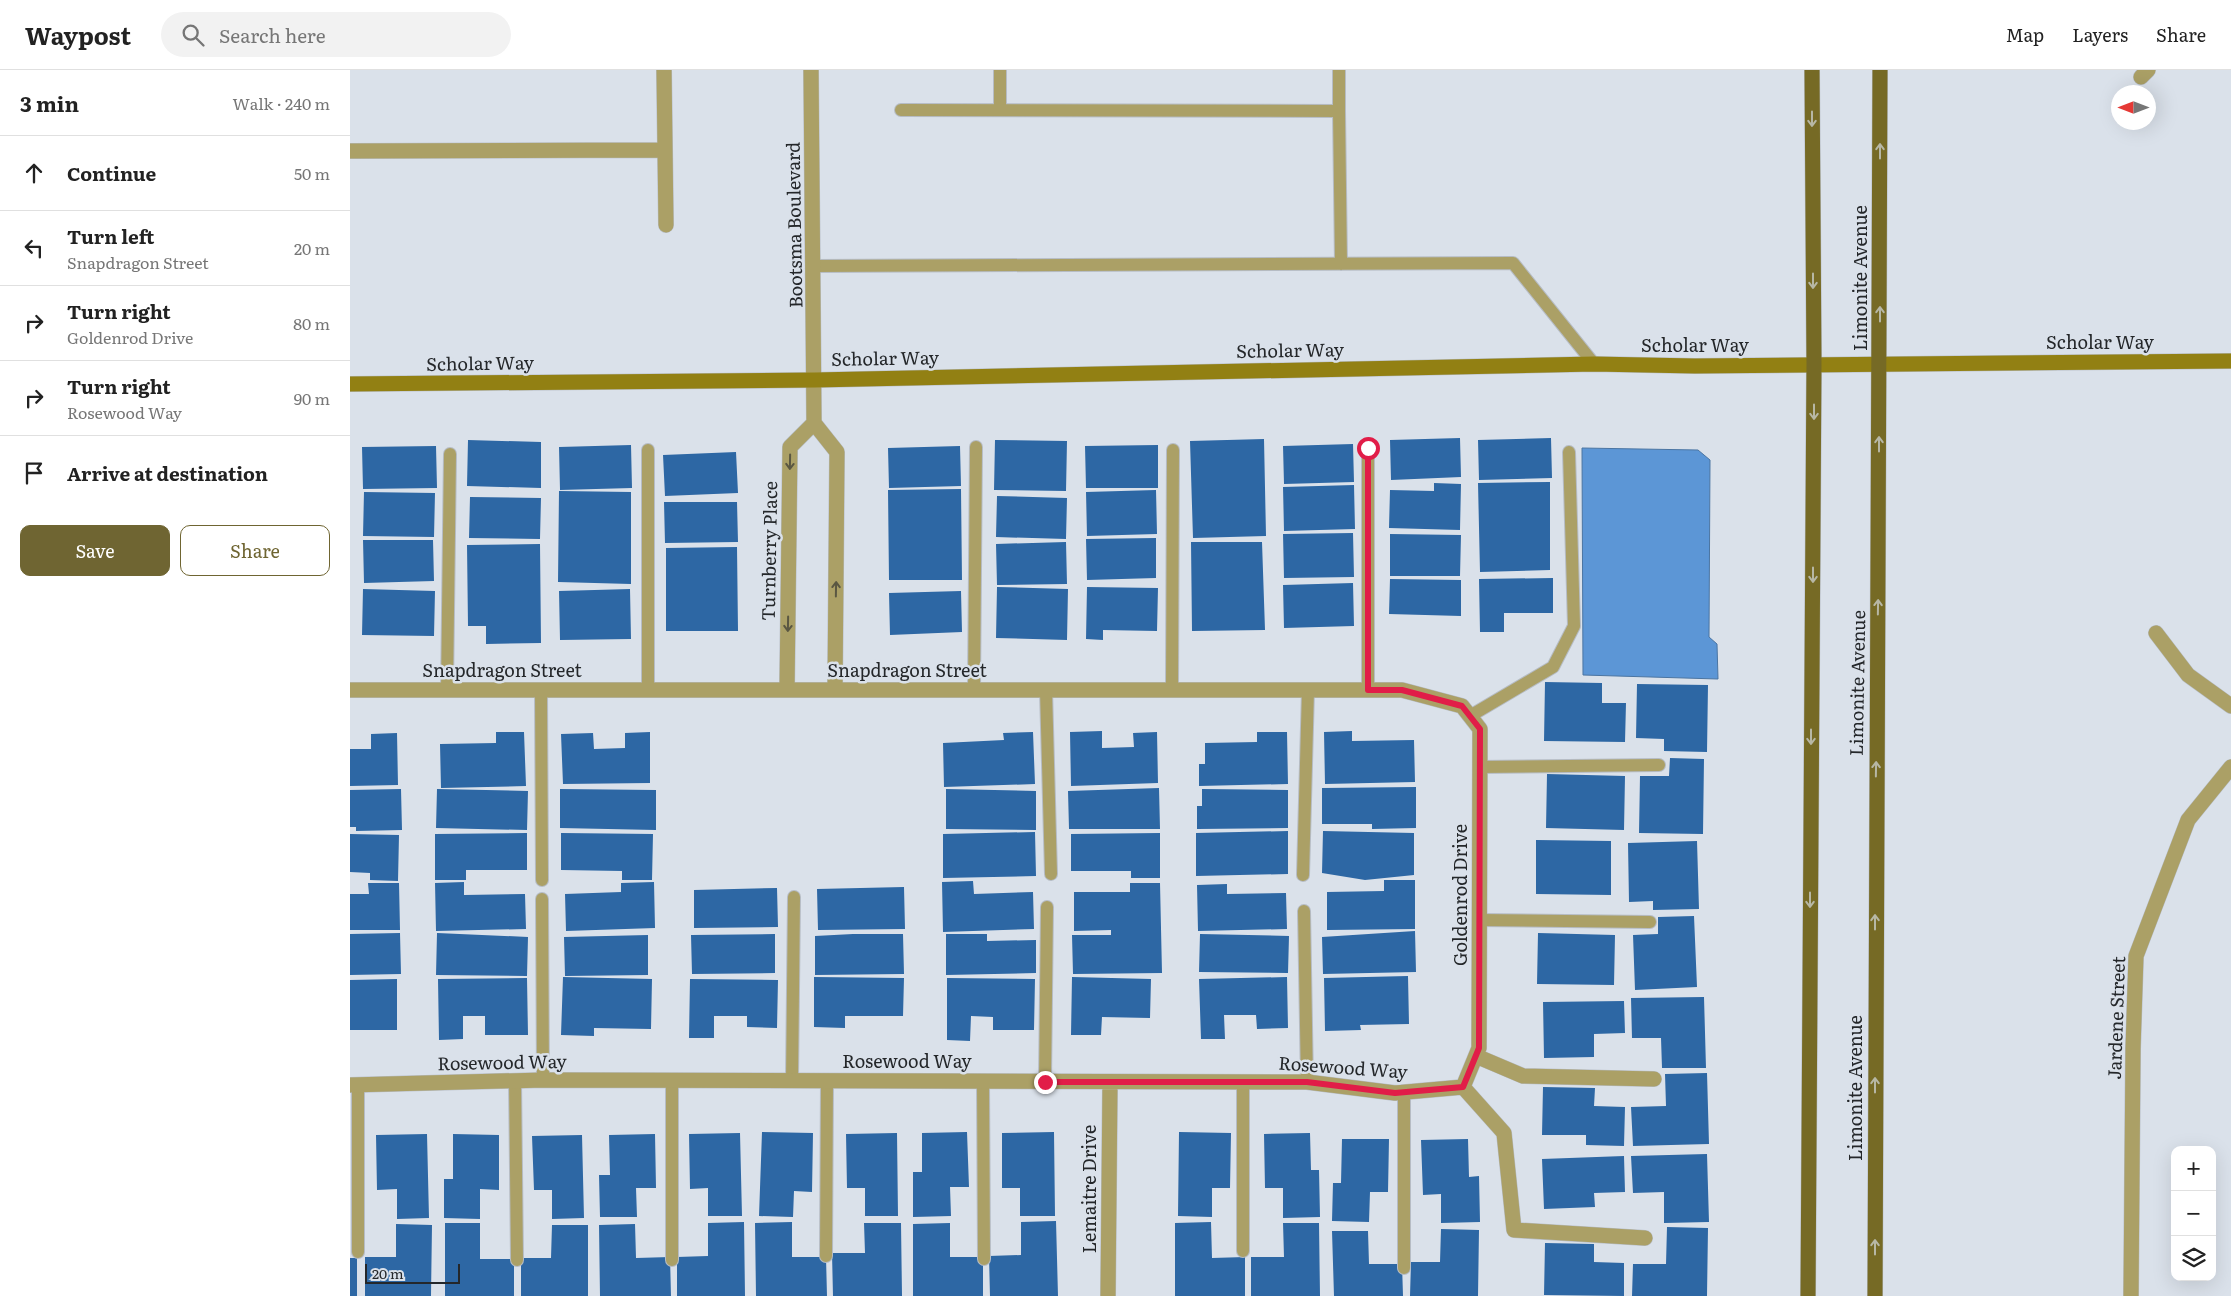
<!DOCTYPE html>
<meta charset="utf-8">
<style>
body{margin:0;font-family:Literata,serif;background:#f2f2f2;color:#222}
.controls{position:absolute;right:15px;bottom:15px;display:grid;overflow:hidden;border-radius:10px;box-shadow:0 5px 20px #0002}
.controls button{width:45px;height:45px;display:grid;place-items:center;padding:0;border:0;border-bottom:1px solid #e0e0e0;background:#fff;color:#222;font:25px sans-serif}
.compass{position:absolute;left:1761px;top:15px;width:45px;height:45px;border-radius:50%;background:#fff;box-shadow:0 5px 20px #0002;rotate:270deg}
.scale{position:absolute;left:15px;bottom:12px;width:95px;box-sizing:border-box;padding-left:5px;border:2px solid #24272a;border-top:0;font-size:14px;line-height:18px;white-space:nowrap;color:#24272a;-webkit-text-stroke:4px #dae1ea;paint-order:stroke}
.stop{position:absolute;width:15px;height:15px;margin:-11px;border:4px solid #e11d48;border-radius:50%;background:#fff}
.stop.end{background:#e11d48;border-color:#fff;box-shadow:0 1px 5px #0008}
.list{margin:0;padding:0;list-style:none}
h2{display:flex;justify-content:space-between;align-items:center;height:65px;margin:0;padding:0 20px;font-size:21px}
h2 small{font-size:16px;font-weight:400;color:#767676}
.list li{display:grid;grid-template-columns:32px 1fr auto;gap:15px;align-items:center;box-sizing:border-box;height:75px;padding:0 20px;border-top:1px solid #e0e0e0}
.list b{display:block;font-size:19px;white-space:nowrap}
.list p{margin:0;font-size:16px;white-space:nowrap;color:#767676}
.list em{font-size:16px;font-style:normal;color:#767676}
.actions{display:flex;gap:10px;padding:15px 20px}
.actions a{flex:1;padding:11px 0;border:1px solid #6f6532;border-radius:10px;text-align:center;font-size:18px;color:#6f6532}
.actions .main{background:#6f6532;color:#fff}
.icon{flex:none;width:28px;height:28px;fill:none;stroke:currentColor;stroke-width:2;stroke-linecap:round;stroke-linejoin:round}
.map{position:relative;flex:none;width:1881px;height:1226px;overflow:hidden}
header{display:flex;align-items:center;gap:30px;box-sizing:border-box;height:70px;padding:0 25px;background:#fff;border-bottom:1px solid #e0e0e0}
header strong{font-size:24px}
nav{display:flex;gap:28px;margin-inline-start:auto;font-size:18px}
.search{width:350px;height:45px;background:#f2f2f2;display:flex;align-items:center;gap:12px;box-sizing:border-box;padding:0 18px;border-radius:28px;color:#767676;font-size:19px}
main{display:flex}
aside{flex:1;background:#fff}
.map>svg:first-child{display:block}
.water{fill:#5c96d6;stroke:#4b75a2}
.building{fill:#2d67a4}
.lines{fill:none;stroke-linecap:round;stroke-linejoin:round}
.lane-casing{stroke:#b6bcc4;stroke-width:14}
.street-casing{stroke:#b6bcc4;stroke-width:16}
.secondary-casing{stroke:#b6bcc4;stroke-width:16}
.primary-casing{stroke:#b6bcc4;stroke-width:16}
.lane{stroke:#aba066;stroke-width:12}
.street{stroke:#aba066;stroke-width:15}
.secondary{stroke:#928013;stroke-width:15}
.primary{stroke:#766a25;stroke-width:15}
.oneway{stroke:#b7b7a5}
.oneway2{stroke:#5a5742}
.route{stroke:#e11d48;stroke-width:6}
.labels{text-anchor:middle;stroke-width:5;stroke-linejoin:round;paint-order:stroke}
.street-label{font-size:18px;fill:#24272a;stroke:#dae1ea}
</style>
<header>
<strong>Waypost</strong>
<div class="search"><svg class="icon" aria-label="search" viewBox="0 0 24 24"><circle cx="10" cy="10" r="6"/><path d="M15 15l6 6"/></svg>Search here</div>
<nav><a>Map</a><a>Layers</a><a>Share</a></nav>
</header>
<main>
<aside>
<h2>3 min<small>Walk · 240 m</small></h2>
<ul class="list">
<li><svg class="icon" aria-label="ahead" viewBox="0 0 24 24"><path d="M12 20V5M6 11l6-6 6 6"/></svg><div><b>Continue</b></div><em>50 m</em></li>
<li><svg class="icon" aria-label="left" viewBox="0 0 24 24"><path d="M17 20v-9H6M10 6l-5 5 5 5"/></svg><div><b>Turn left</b><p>Snapdragon Street</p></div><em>20 m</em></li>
<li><svg class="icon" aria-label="right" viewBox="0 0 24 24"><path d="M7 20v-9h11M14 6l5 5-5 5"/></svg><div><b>Turn right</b><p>Goldenrod Drive</p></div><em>80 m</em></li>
<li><svg class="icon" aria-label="right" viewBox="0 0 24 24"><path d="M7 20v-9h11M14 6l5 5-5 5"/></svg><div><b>Turn right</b><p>Rosewood Way</p></div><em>90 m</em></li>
<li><svg class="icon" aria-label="arrive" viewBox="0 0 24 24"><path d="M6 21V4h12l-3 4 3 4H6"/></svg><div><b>Arrive at destination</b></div></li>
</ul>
<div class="actions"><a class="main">Save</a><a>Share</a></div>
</aside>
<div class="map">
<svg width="1881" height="1226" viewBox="0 0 1881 1226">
<rect width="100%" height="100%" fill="#dae1ea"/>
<path class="water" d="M1232 378 1348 380 1360 390 1359 567 1367 574 1368 609 1233 605Z"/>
<path class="building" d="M1110 368 1111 407 1041 410 1040 370Z
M1201 368 1202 408 1129 410 1128 370Z
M914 369 916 466 843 468 840 371Z
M118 370 191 372V418L117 416Z
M645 370 717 371 716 421 644 420Z
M1003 374 1004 412 934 414 933 376Z
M281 375 282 418 210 420 209 377Z
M808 375V418H736L735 376Z
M86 376 87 418 13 419 12 377Z
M610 376 611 416 539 418 538 378Z
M386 382 388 423 315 426 313 385Z
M1200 412V500L1130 502 1128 413Z
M1084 413 1111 414 1110 460 1039 458 1040 420 1084 421Z
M1004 415 1005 459 934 461 933 417Z
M611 419 612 510H539L538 420Z
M806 420 807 464 737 466 736 422Z
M209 421 281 422V514L208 512Z
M14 422 85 423 84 467 13 466Z
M647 426 717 428 716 469 646 467Z
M120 427 191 428 190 469 119 468Z
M314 432H387L388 472 315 473Z
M1003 463 1004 507 934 508 933 464Z
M1040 464 1111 465 1110 506H1040Z
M806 468V508L737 510 736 469Z
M13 470H83L84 511 14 513Z
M716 472 717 514 647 515 646 474Z
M841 472H912L915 560 842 561Z
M190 474 191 573 136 574V556H118L117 475Z
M387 477 388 561H316V478Z
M1203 508V543H1154V562H1130L1129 509Z
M1040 509 1111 510V546L1039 544Z
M1003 513 1004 556 934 558 933 515Z
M647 517 718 519 717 570 646 568Z
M737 517 808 518 807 561 753 560V570L736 569Z
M13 519 85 521 84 566 12 565Z
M280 519 281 569 210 570 209 521Z
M611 521 612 562 540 565 539 523Z
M1195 612 1252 613V633H1276L1275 672 1194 671Z
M1287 614 1358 615 1357 682 1314 681V669L1286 668Z
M752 661V678L784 677 783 663 807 662 808 713 721 716 720 662Z
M1002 661V671L1064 670 1065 712 975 714 974 662Z
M146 662H174L176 716 91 718 90 674 146 673Z
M300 662V713L213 714 211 664 243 663 244 679 275 678V663Z
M683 662 685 714 594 717 593 673 654 670 653 663Z
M907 662H937L938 714 849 716V694H855V673L907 672Z
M47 663 48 715 0 716V679H21V664Z
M1320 688 1354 689 1353 764 1289 763 1290 706H1319Z
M1197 704 1275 706 1274 760 1196 758Z
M1066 717V758L1022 759V754H972V718Z
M809 718 810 759H719L718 721Z
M51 719 52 760 6 761V757H0V720Z
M87 719 178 721 177 760 86 758Z
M210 719 306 720V760L210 758Z
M596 719 686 721V760L596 759Z
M852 719 938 720V758L847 759V736H852Z
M938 761V804L846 806V763Z
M973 761 1064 763V805L1015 810 972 803Z
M685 762 686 806 593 808V764Z
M177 763V800H116V810H85V764Z
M211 763 303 764 302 810H272V801L211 800Z
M810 763V808H781V801H721V764Z
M0 764 49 765 48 811 20 810V803L0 802Z
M1186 770 1261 771V825L1186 824Z
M1347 771 1349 839 1303 840V831L1279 832 1278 773Z
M1034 810H1065V859L977 860V822L1034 821Z
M623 811 624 824 683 822 684 859 593 862 592 812Z
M114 812V825L175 824 176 859 86 861 85 813Z
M304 812 305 858 216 861 215 824 271 822V813Z
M18 813H49L50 860H0V824H19Z
M780 813H810L812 903 723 904 722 865H761V860L724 861V822H780Z
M877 814V824L936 823 937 859 848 861 847 815Z
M554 817 555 859 468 860 467 819Z
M427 818 428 857 344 858V820Z
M1344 846 1347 917 1285 920 1283 865 1308 864V847Z
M1065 861 1066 902 973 904 972 867Z
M50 863 51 904 0 905V864Z
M87 863 178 867 177 906 86 905Z
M1188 863 1265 865 1264 915 1187 914Z
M425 864V903L342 904 341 865Z
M503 864H553L554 904 465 905V866Z
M596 864H637V871L686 870V903L596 905Z
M850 864 939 866 938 903 849 902Z
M298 865V905L215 906 214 867Z
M1058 906 1059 954 1010 955 1011 960 975 961 974 908Z
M213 907 302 909 301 959 244 958V966L211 965Z
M464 907 554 908 553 946H495V958L464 957Z
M722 907 801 909 800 948 752 947 751 965H721Z
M937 907 938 958 907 959 906 945H874L875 969H851L849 909Z
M177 908 178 965H135V946H113V969L89 970 88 909Z
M597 908 685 909 684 960H643V947L621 946 620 971 597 970Z
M47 909V960H0V910Z
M340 909 428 910 427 958 397 957V946H364V968H339Z
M1354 927 1356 998H1312L1311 968H1282L1281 928Z
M1274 931 1275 963 1244 964V987L1194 988 1193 932Z
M1357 1003 1359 1074 1283 1076 1281 1037 1316 1036 1315 1004Z
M1193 1017 1245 1018 1244 1036 1275 1037 1274 1076 1236 1075V1065H1192Z
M412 1062 463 1063 462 1122 444 1121 443 1147 409 1146Z
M617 1062 619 1117H600L601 1146 563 1147V1102H572V1063Z
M704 1062 705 1146H670V1118H652V1063Z
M829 1062 881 1063 880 1118H862V1147L828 1146Z
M390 1063 392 1146H358V1118L340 1119 339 1064Z
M547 1063 548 1146H515V1118H497L496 1064Z
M960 1063 961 1100H969L970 1147 933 1148V1118H915L914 1064Z
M77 1064 79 1148 47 1149V1119L27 1120 26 1065Z
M103 1064 149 1065V1120L130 1119V1149L94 1148V1109H103Z
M305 1064 306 1118H286L287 1147H250L249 1105H260L259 1065Z
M232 1065 234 1148 202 1149V1120H184L182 1066Z
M992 1069H1039L1038 1122H1020L1019 1152 982 1151 983 1113H991Z
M1118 1069 1119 1107 1129 1106 1130 1152 1091 1153V1124L1073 1125 1071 1070Z
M1357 1084 1359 1152 1314 1153V1122L1283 1123 1281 1086Z
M1274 1086 1275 1122 1244 1123 1245 1137 1194 1139 1192 1089Z
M706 1151 708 1226H640L639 1186 671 1185V1152Z
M394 1152 395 1226H327V1187L358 1186V1153Z
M442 1152V1187H476L477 1226H406L405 1153Z
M861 1152 862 1188 895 1187V1226H825V1153Z
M95 1153H130V1189H164V1226H95Z
M514 1153H551L552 1226H483L482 1183H515Z
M600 1153V1187H633V1226H563V1154Z
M933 1153H969L970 1226H901V1187H934Z
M46 1154 82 1155 81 1226H15V1187H46Z
M285 1154 286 1188 320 1187 321 1226H250L249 1155Z
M202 1155H238V1226H171V1188H201Z
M1317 1157 1358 1158 1357 1226H1282L1283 1194H1316Z
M1091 1159 1129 1160 1128 1226H1060L1061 1192H1090Z
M982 1161H1018L1019 1194H1052L1053 1226H984Z
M1195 1173 1244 1174V1192L1274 1193V1226L1194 1225Z
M0 1188H7V1226H0Z"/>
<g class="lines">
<defs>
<path id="lane" d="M650 0V40
M551 40 989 41 991 194
M989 41V0
M464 196 1163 193 1244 294
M1018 378V620
M97 620 100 384
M191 620 192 810
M298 620V380
M624 620 626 377
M696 620 701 804
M822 620 823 380
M1120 646 1203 597 1224 556 1219 382
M1130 697 1309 695
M953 805 958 620
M192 829 193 1010
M954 841 957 1012
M1129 850 1300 852
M165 1010 167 1190
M322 1010V1190
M442 1011 444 827
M633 1012 634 1189
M695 1012 697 837
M893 1012V1181
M8 1015V1182
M1054 1022V1198
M476 1186 477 1011"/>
<path id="street" d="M314 0 316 155
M461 0 464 353 487 382 485 620
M1791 7 1798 0
M0 81 315 80
M1806 563 1838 605 1881 636
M0 620H1052L1112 636 1130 659 1129 978 1113 1017
M437 620 440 377 464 353
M1126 986 1173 1006 1304 1009
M0 1015 193 1010 957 1012 1045 1023 1113 1017
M1113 1017 1154 1063 1164 1160 1295 1168
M758 1226 760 1013
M1781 1226 1783 979 1786 886 1838 750 1881 697"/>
<path id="secondary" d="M0 314 465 310 1244 294 1345 296 1881 291"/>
<path id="primary" d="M1458 1226 1464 293 1462 0
M1525 1226 1530 0"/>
</defs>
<use href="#lane" class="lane-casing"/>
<use href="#street" class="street-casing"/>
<use href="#secondary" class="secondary-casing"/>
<use href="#primary" class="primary-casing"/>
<use href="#lane" class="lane"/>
<use href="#street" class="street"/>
<use href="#secondary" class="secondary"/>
<use href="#primary" class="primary"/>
</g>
<defs><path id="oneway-shaft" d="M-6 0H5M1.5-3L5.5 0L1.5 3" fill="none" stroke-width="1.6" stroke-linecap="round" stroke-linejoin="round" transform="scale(1.25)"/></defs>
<g class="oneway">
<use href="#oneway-shaft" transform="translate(1462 49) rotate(90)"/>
<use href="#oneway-shaft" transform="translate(1530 81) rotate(-90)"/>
<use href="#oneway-shaft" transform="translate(1463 211) rotate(90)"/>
<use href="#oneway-shaft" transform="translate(1530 244) rotate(-90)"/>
<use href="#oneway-shaft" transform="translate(1464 342) rotate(90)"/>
<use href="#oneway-shaft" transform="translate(1529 374) rotate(-90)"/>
<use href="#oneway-shaft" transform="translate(1463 505) rotate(90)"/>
<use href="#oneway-shaft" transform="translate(1528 537) rotate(-89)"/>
<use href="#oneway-shaft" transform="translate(1461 667) rotate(90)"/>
<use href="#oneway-shaft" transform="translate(1526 699) rotate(-89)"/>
<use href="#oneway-shaft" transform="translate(1460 830) rotate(90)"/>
<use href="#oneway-shaft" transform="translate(1525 852) rotate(-90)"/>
<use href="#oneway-shaft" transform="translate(1525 1015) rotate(-90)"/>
<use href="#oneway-shaft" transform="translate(1525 1177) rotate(-90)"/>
</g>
<g class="oneway2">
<use href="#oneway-shaft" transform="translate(440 392) rotate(91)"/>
<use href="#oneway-shaft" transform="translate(486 519) rotate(-89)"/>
<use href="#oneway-shaft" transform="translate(438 554) rotate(91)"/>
</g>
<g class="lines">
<path class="route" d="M695 1012H957L1045 1023 1113 1017 1129 978 1130 659 1112 636 1052 620H1018V378"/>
</g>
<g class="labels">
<g class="street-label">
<text transform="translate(445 155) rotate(-91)" y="6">Bootsma Boulevard</text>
<text transform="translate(1511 208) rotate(-90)" y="6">Limonite Avenue</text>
<text x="1750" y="279">Scholar Way</text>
<text x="1345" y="282">Scholar Way</text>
<text transform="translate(940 281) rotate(-1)" y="6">Scholar Way</text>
<text transform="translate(535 289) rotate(-1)" y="6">Scholar Way</text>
<text transform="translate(130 294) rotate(-1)" y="6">Scholar Way</text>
<text transform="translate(420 481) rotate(-89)" y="6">Turnberry Place</text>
<text x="152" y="607">Snapdragon Street</text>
<text x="557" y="607">Snapdragon Street</text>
<text transform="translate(1508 613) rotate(-89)" y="6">Limonite Avenue</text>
<text transform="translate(1111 825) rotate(-90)" y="6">Goldenrod Drive</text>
<text transform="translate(1767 948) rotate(-88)" y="6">Jardene Street</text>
<text x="557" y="998">Rosewood Way</text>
<text transform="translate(152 993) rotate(-1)" y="6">Rosewood Way</text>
<text transform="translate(993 998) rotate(4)" y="6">Rosewood Way</text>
<text transform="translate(1506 1018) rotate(-90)" y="6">Limonite Avenue</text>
<text transform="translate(740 1119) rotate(-90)" y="6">Lemaitre Drive</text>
</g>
</g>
</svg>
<div class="controls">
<button>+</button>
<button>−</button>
<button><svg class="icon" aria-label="layers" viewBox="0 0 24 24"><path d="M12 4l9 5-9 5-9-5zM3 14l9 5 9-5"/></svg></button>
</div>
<svg class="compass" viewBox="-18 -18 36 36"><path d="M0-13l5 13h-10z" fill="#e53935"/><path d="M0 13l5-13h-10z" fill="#767676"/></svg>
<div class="scale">20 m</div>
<div class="stop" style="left:1018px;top:378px"></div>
<div class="stop end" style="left:695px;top:1012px"></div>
</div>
</main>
